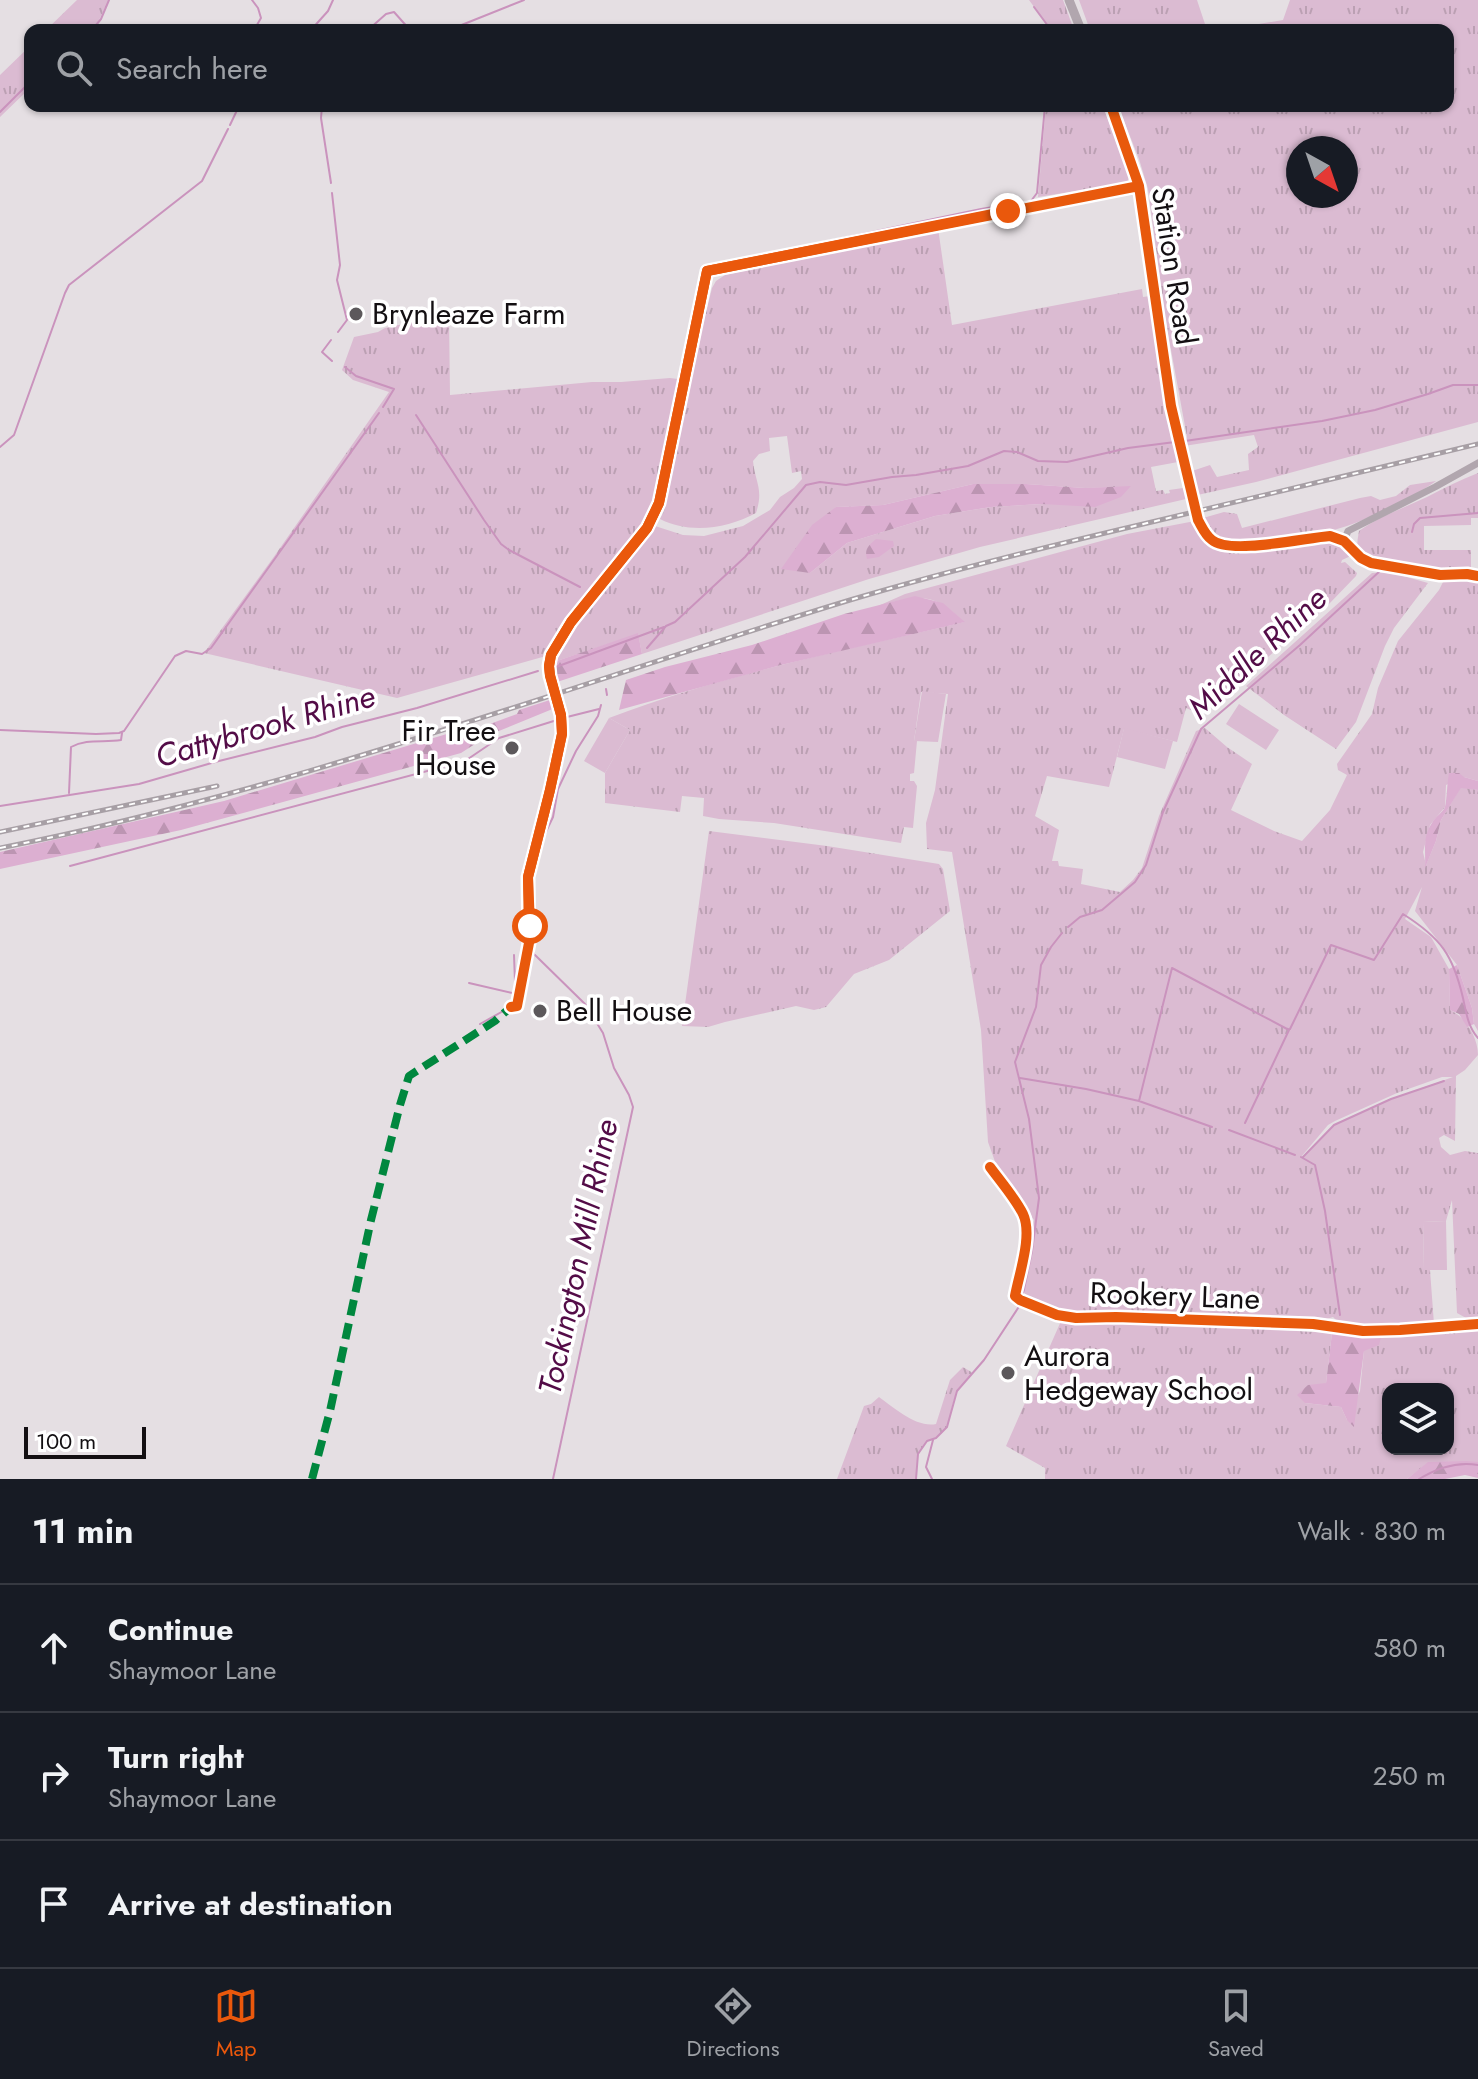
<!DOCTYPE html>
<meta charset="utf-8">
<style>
body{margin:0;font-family:Jost,sans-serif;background:#242831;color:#f1f3f6}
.controls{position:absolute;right:24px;bottom:24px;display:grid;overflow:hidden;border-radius:16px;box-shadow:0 2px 6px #0004}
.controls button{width:72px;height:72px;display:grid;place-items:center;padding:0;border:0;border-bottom:2px solid #363941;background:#171b24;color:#f1f3f6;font:40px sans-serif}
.compass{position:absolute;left:1286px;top:136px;width:72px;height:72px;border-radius:50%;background:#171b24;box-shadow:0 2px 6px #0004;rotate:140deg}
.scale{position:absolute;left:24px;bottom:20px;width:122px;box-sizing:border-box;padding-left:8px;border:4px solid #130f12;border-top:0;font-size:22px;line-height:28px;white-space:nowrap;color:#130f12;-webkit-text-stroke:6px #fff;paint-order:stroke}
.stop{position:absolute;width:24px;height:24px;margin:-18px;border:6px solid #ea580c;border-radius:50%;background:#fff}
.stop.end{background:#ea580c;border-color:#fff;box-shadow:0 2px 8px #0008}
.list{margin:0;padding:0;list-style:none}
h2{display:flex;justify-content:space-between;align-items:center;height:104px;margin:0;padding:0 32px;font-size:34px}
h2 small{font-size:26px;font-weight:400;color:#9ea1a6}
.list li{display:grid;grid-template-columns:52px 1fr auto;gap:24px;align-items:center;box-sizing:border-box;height:128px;padding:0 32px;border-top:2px solid #363941}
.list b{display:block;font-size:30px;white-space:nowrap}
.list p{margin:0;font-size:26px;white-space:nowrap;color:#9ea1a6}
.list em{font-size:26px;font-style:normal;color:#9ea1a6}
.icon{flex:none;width:44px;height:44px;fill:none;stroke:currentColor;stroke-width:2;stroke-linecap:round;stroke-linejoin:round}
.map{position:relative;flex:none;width:1478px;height:1479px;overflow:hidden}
.search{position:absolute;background:#171b24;box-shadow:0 2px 6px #0004;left:24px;right:24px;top:24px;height:88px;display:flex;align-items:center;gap:20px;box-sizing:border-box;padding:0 28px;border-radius:16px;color:#9ea1a6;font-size:30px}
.sheet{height:488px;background:#171b24}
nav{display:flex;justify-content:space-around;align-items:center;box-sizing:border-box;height:112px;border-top:2px solid #363941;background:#171b24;font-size:22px;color:#9ea1a6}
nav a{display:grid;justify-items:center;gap:4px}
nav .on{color:#ea580c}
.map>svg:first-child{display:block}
.grass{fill:url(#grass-tufts);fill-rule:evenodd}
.forest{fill:url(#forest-firs)}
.pitch{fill:#dbbbd2}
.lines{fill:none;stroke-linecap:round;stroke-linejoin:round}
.stream{stroke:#ca93bd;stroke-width:2}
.minor{stroke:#b1a6ae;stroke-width:7}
.tertiary{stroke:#b1a6ae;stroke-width:9}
.rail-casing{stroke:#a79fa5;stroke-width:5}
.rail{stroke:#fff;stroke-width:2;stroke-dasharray:6;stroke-linecap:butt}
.quiet{stroke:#00873e;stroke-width:8;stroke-dasharray:16 8;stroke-linecap:butt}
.cycleway-casing{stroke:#fff;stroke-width:15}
.cycleway{stroke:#e8590c;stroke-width:10}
.route{stroke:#ea580c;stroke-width:10}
.poi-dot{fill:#5c585b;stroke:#fff;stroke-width:3}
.labels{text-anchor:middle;stroke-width:7;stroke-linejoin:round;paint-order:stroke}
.street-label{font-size:30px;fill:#130f12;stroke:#fff}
.poi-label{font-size:30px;fill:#130f12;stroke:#fff;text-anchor:start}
.water-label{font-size:32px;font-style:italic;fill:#530c47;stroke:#fff}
</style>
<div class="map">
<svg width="1478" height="1479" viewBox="0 0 1478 1479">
<defs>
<pattern id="grass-tufts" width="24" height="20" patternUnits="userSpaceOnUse" patternTransform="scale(2)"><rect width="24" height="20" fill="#dbbbd2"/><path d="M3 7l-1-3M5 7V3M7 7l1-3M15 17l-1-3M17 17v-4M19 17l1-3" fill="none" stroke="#bba0b3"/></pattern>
<pattern id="forest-firs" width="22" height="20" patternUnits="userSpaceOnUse" patternTransform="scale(2)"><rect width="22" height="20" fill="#dcafd1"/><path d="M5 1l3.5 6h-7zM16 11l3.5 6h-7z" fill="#bc95b2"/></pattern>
</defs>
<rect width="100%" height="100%" fill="#e5dfe3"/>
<path class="grass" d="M77 0H109L94 30H46Z
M1029 0H1063L1074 30H1051Z
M1079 0H1197L1207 30H1090Z
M1290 0H1478V422L1256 482 1193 496 1189 472 1210 465 1217 477 1249 470 1248 454 1258 447 1254 435 1184 446 1187 437 1166 323 1148 189 1139 159 1118 106H1448V30H1223L1283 20ZM1298 148H1346V196H1298Z
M30 46V88L0 117V75Z
M1046 106H1103L1129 177 1127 183 1038 197Z
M938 228 952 325 1142 289 1143 297 1150 296 1171 438 1178 462 1151 467 1156 491 1163 490 1165 494 1170 493 1169 490 1183 488 1186 499 980 547 869 579 642 654 638 634 554 662 567 639 583 616 655 526 683 535 704 536 743 526 770 510 780 497 794 488 802 479 801 471 792 473 787 436 769 438 770 451 759 454 753 461C755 482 764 489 756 513 727 529 689 534 660 519L664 511 694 361 712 288 716 281 725 275ZM973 484H1026L1085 488 1130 487 1042 504 991 507 935 516 847 543 810 573 836 507 883 505Z
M449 316 450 395 592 382H621L670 378 678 379 657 494 650 512 644 525 601 579 572 613 546 656 397 698 204 653 273 558 389 392 353 380 342 370 354 337 378 332 385 328 434 317 440 319Z
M1478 473V518H1471V525L1424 526V550H1471V569C1458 567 1445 570 1433 569 1421 568 1364 557 1359 550 1356 544 1358 538 1359 531 1380 516 1404 508 1427 497 1444 488 1460 480 1478 473Z
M1436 481C1409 500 1366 521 1334 530 1317 535 1297 534 1278 536 1260 538 1240 545 1222 540 1211 536 1206 528 1203 518L1224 512 1237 514 1242 528 1360 498 1371 496 1380 500 1396 496 1410 485Z
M1195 521C1197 526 1200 534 1204 538 1236 572 1309 524 1344 546 1347 548 1350 552 1353 555L1342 560 1341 563 1345 562 1357 573 1356 576 1329 604 1198 718 1193 711 1186 708 1177 742 1124 729 1109 787 1047 776 1035 816 1059 830 1052 861H1058L1059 866 1083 869 1081 884 1120 892 1133 880 1142 868 1159 816 1196 731 1205 728 1227 747 1252 764 1231 810 1274 831 1302 841 1330 810 1347 775 1338 770 1337 764 1372 714 1378 688 1398 641 1439 590 1444 580 1472 579 1478 581V781L1464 777 1446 785 1445 807 1430 825 1423 852 1426 865 1436 841 1441 820 1461 787 1478 790V1031L1474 1024 1472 1008 1457 965 1415 911 1422 887 1405 919 1431 937 1449 969 1450 1010C1466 1017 1478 1038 1478 1055L1465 1070 1456 1076 1455 1141 1444 1135 1439 1138 1441 1147 1450 1155 1465 1151 1478 1153V1317L1466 1318 1457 1313 1452 1200 1446 1221 1423 1222 1424 1270H1430L1434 1324 1355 1326 1340 1324 1333 1317 1324 1320 1158 1311 1142 1313H1074L1029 1299 1026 1296 1022 1285 1034 1220 998 1170 988 1142 981 1030 952 852 927 849 926 823 935 790 948 694 921 692 914 741H917L914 773 910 774V781H914L917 786 913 828 904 827 901 843 774 823 719 819 703 816 704 798 682 796 680 812 605 803V773L630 730 609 718C724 674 845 650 964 622 933 591 918 595 878 606L905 594 1127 534ZM1442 1077H1453L1391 1099 1334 1125 1303 1158 1301 1157 1328 1125 1335 1121 1397 1093Z
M1389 572 1428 583 1394 628 1385 646 1356 722 1336 749 1284 715 1246 686 1372 573Z
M709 831 827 846 939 864 943 869 950 911 889 960 854 974 826 1007 814 1010 796 1006 725 1022 708 1027 682 1026Z
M1061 1321 1077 1323H1158L1332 1333 1326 1383 1305 1403 1341 1407 1347 1420 1360 1391 1364 1350 1382 1333 1478 1328V1462L1428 1463 1407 1479H1045V1468L1006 1446ZM1388 1389H1448V1449H1388Z
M963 1367 973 1373C968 1380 960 1386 956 1394 947 1415 954 1433 927 1441L918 1454 916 1479H837L864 1406 871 1404 879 1397C894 1408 917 1428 936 1424L950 1380Z"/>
<path class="forest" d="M973 484H1026L1085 488 1131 486 1121 497 1095 507 1042 504 991 507 935 516 847 543 810 573 781 569 812 525 836 507 883 505Z
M876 539 893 541 894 546 879 557 867 559C864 549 869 545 876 539Z
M915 596 943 603 965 622 781 665 619 710 626 680 665 667 752 645 844 614Z
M638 633 642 654 554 683 553 670 554 662Z
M553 699 555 708 489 735 461 753 181 830 0 869V852L224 801 460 730 471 731 517 714 519 710Z
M1449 773H1459L1464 777 1478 781V790L1461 788 1441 820 1436 841 1425 868C1426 852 1422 837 1432 823 1435 817 1443 812 1445 807 1447 799 1447 783 1449 773Z
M1457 965 1472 1008 1474 1024 1467 1027 1459 1014 1450 1010 1449 969Z
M1332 1333 1363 1336 1382 1333 1379 1345 1364 1351 1354 1427 1347 1420 1341 1407 1305 1403 1297 1395 1308 1385 1326 1383Z
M1467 1461 1478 1462V1478L1465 1475 1445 1479H1407L1428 1462Z"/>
<path class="pitch" d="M922 691 946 694 938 742 914 741Z
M1239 704 1279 730 1266 750 1226 724Z
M609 718 630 730 605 773 584 761Z
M1124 728 1173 741 1165 769 1117 757Z
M1446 1221 1447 1270H1424L1423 1222Z"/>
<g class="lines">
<path class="stream" d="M252 0 258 8 261 18 254 30
M1034 7 1051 30
M92 30 101 19 109 0
M311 30 328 11 333 0
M368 30 386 14 394 12 410 30
M449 30 524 0
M322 106 321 118 331 183
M0 112 30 82
M230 125 239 106
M332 193 340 265 337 280 347 320 338 332
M710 266 981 209 1031 201 1037 193 1045 106
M331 340 322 352 332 361
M345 367 356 376 394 389 383 407
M416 415 484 520 501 544 509 550 580 587
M1185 441 1322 421 1375 410 1428 394 1453 385H1478
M0 447 14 435 65 293 69 285 202 181 228 129
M1412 532 1414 524 1420 518 1478 513
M647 648 666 626 675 622 745 557 806 485 820 482 846 485 892 477 916 475 968 466 1004 451 1017 452 1038 461 1067 462 1128 448 1175 442
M556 667 664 627
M606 689 607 695
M563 718 599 709
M0 730 96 734 119 733 124 731 175 656 186 651 202 654 211 648 379 413
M69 793 71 747C87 738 104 743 121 740L122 733
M0 806 139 784 215 762 315 737 342 727 417 708 538 671
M70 866 465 761 499 738 557 720
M533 872 543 838 553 817 558 789 576 751 598 716 601 705
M532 894 534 954 585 1004 603 1033 614 1068 629 1095 633 1107 553 1479
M1068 927 1080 917 1102 910 1135 882 1146 865 1163 812 1201 729 1300 645 1381 570
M514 955 515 982
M469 983 512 993
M480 1024 505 1010
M1290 1029 1331 945 1374 960 1403 914C1441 938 1453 955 1463 998 1466 1012 1468 1027 1478 1038
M1020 1078 1086 1089 1139 1101 1212 1127
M1139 1101 1172 968 1289 1030 1245 1123
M1229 1130 1295 1155
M1301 1157 1315 1165 1325 1211 1340 1315
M1303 1157 1334 1125 1391 1099 1444 1081
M1022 1299 1032 1251 1039 1198 1029 1119 1015 1062 1036 1007 1041 965 1051 947 1062 933
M916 1479 918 1454 927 1441 936 1438 947 1427 957 1391 984 1360 1020 1305
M932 1479 926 1467 933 1440
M1419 1479C1437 1468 1457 1461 1478 1465"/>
<path class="minor" d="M1344 541 1348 531 1435 487 1478 463
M511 1007 517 1006 529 943 528 877 550 790 562 734 561 715 550 676 549 666 551 655 571 622 647 528 659 503 707 271 1139 186
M990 1167C1001 1182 1015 1198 1023 1214 1033 1235 1019 1274 1015 1296L1020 1300 1057 1315 1076 1318 1116 1317 1313 1324 1363 1331 1400 1330 1478 1324"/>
<path class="tertiary" d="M1069 0 1081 30
M1111 106 1139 186 1171 406 1198 520C1202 527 1205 535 1212 540 1230 555 1304 538 1330 536L1344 541 1361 558 1371 563 1440 575 1467 574 1478 576"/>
<defs>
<path id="rail" d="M0 832 217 786
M0 848C290 791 568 686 850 600 951 570 1053 545 1156 521 1263 495 1371 470 1478 444"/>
</defs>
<use href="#rail" class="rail-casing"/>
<use href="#rail" class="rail"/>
<path class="quiet" d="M312 1479 330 1411 371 1220 400 1105 409 1076 495 1021 511 1007"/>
<defs>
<path id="cycleway" d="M1111 106 1139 186 1171 406 1198 520C1202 527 1205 535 1212 540 1230 555 1304 538 1330 536L1344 541 1361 558 1371 563 1440 575 1467 574 1478 576
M511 1007 517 1006 529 943 528 877 550 790 562 734 561 715 550 676 549 666 551 655 571 622 647 528 659 503 707 271 1139 186
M990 1167C1001 1182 1015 1198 1023 1214 1033 1235 1019 1274 1015 1296L1020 1300 1057 1315 1076 1318 1116 1317 1313 1324 1363 1331 1400 1330 1478 1324"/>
</defs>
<use href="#cycleway" class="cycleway-casing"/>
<use href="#cycleway" class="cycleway"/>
</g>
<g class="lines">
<path class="route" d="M530 926 528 877 550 790 562 734 561 715 550 675 549 666 551 655 571 622 647 528 659 503 707 271 1008 211"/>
</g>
<g class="poi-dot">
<circle cx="356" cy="314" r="8"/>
<circle cx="512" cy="748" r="8"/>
<circle cx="540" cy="1011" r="8"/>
<circle cx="1008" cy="1373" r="8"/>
</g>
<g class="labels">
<g class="street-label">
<text transform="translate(1174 266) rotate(81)" y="10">Station Road</text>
<text transform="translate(1175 1296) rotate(2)" y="10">Rookery Lane</text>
</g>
<g class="poi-label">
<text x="372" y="324">Brynleaze Farm</text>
<text x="496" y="741" text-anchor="end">Fir Tree<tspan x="496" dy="34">House</tspan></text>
<text x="556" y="1021">Bell House</text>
<text x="1024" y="1366">Aurora<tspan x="1024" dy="34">Hedgeway School</tspan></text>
</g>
<g class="water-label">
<text transform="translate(1257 653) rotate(-43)" y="11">Middle Rhine</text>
<text transform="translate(265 726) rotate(-16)" y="11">Cattybrook Rhine</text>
<text transform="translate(578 1257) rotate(-78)" y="11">Tockington Mill Rhine</text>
</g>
</g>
</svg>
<div class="controls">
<button><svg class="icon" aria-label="layers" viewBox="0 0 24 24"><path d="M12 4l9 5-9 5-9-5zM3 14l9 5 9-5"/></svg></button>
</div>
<svg class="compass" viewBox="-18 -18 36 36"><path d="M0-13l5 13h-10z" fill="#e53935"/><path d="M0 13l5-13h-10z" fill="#9ea1a6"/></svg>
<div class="scale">100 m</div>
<div class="stop" style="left:530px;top:926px"></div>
<div class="stop end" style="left:1008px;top:211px"></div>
<div class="search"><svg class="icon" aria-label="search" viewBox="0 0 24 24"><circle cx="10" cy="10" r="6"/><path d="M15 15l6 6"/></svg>Search here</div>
</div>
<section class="sheet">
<h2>11 min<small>Walk · 830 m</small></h2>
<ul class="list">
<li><svg class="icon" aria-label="ahead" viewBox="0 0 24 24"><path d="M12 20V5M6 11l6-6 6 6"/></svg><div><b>Continue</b><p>Shaymoor Lane</p></div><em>580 m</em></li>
<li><svg class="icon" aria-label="right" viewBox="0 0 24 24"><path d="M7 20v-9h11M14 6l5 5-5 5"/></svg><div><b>Turn right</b><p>Shaymoor Lane</p></div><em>250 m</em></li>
<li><svg class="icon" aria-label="arrive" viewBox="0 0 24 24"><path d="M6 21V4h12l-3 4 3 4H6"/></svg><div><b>Arrive at destination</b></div></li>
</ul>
</section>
<nav>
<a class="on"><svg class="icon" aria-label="map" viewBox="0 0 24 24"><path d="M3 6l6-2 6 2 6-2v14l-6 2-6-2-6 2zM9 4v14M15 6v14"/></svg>Map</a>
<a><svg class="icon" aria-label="directions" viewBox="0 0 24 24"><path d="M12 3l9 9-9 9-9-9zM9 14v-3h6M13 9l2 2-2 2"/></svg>Directions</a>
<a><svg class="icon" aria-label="saved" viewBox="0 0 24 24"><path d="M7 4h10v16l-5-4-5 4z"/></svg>Saved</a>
</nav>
